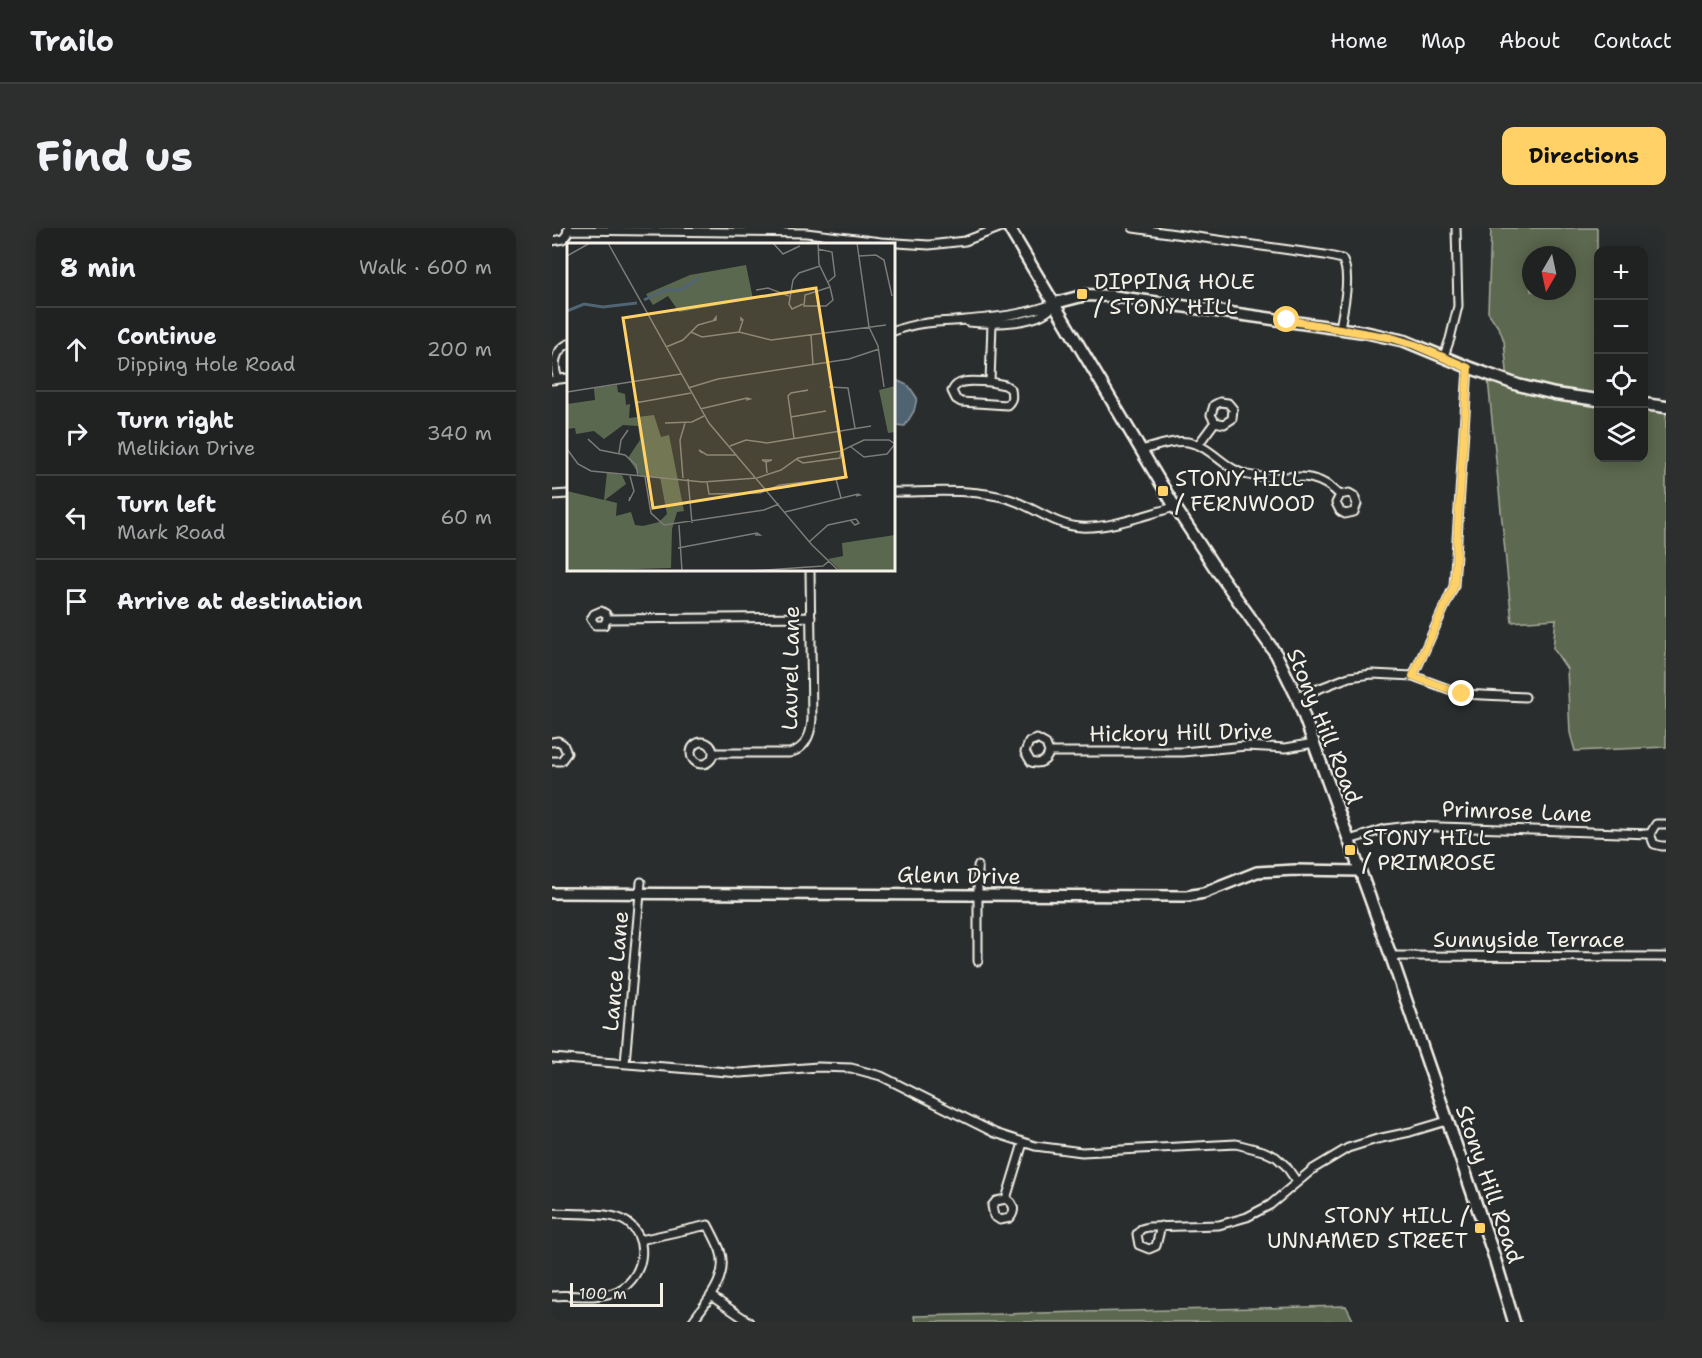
<!DOCTYPE html>
<meta charset="utf-8">
<style>
body{margin:0;font-family:"Shantell Sans",sans-serif;background:#2d2f2f;color:#f1f3f6}
.controls{position:absolute;right:18px;top:18px;display:grid;overflow:hidden;border-radius:12px;box-shadow:0 3px 15px #0003}
.controls button{width:54px;height:54px;display:grid;place-items:center;padding:0;border:0;border-bottom:2px solid #3d3f40;background:#202222;color:#f1f3f6;font:30px sans-serif}
.compass{position:absolute;left:970px;top:18px;width:54px;height:54px;border-radius:50%;background:#202222;box-shadow:0 3px 15px #0003;rotate:189deg}
.scale{position:absolute;left:18px;bottom:15px;width:93px;box-sizing:border-box;padding-left:6px;border:3px solid #f4f1e8;border-top:0;font-size:16px;line-height:21px;white-space:nowrap;color:#f4f1e8;-webkit-text-stroke:4px #2a2d2e;paint-order:stroke}
.stop{position:absolute;width:18px;height:18px;margin:-14px;border:4px solid #ffd166;border-radius:50%;background:#fff}
.stop.end{background:#ffd166;border-color:#fff;box-shadow:0 2px 6px #0008}
.list{margin:0;padding:0;list-style:none}
h2{display:flex;justify-content:space-between;align-items:center;height:78px;margin:0;padding:0 24px;font-size:26px}
h2 small{font-size:20px;font-weight:400;color:#a2a4a5}
.list li{display:grid;grid-template-columns:39px 1fr auto;gap:18px;align-items:center;box-sizing:border-box;height:84px;padding:0 24px;border-top:2px solid #3d3f40}
.list b{display:block;font-size:22px;white-space:nowrap}
.list p{margin:0;font-size:20px;white-space:nowrap;color:#a2a4a5}
.list em{font-size:20px;font-style:normal;color:#a2a4a5}
.icon{flex:none;width:33px;height:33px;fill:none;stroke:currentColor;stroke-width:2;stroke-linecap:round;stroke-linejoin:round}
.map{position:relative;flex:none;width:1114px;height:1094px;overflow:hidden;border-radius:12px}
header{display:flex;align-items:center;gap:36px;box-sizing:border-box;height:84px;padding:0 30px;background:#202222;border-bottom:2px solid #3d3f40}
header strong{font-size:28px}
nav{display:flex;gap:33px;margin-inline-start:auto;font-size:21px}
.intro{display:flex;align-items:center;justify-content:space-between;box-sizing:border-box;height:144px;padding:0 36px}
h1{margin:0;font-size:42px}
.button{padding:15px 27px;border-radius:12px;background:#ffd166;color:#111;font-size:21px;font-weight:700}
main{display:flex;gap:36px;padding:0 36px}
aside{flex:1;background:#202222;border-radius:12px;box-shadow:0 3px 15px #0003}
.map>svg:first-child{display:block}
.green{fill:#5b6850;stroke:#a8ac9c;stroke-width:1.5;fill-rule:evenodd}
.water{fill:#506473;stroke:#929ca2;stroke-width:1.5}
.lines{fill:none;stroke-linecap:round;stroke-linejoin:round}
.minor-casing{stroke:#f4f1e8;stroke-width:11}
.tertiary-casing{stroke:#f4f1e8;stroke-width:14}
.secondary-casing{stroke:#f4f1e8;stroke-width:15}
.minor{stroke:#2a2d2e;stroke-width:7}
.tertiary{stroke:#2a2d2e;stroke-width:9}
.secondary{stroke:#2a2d2e;stroke-width:10}
.route{stroke:#ffd166;stroke-width:8}
.poi-dot{fill:#ffd166;stroke:#2a2d2e;stroke-width:2}
.labels{text-anchor:middle;stroke-width:4.5;stroke-linejoin:round;paint-order:stroke}
.poi-label{font-size:22px;fill:#f4f1e8;stroke:#2a2d2e;text-anchor:start}
.street-label{font-size:22px;fill:#f4f1e8;stroke:#2a2d2e}
.inset-river{fill:none;stroke:#506473;stroke-width:3}
.inset-road{fill:none;stroke:#7b7b78;stroke-width:1.5}
.view{fill:#ffd166;fill-opacity:0.15;stroke:#ffd166;stroke-width:3}
.inset-edge{fill:none;stroke:#f4f1e8;stroke-width:3}
</style>
<header>
<strong>Trailo</strong>
<nav><a>Home</a><a>Map</a><a>About</a><a>Contact</a></nav>
</header>
<div class="intro"><h1>Find us</h1><a class="button">Directions</a></div>
<main>
<aside>
<h2>8 min<small>Walk · 600 m</small></h2>
<ul class="list">
<li><svg class="icon" aria-label="ahead" viewBox="0 0 24 24"><path d="M12 20V5M6 11l6-6 6 6"/></svg><div><b>Continue</b><p>Dipping Hole Road</p></div><em>200 m</em></li>
<li><svg class="icon" aria-label="right" viewBox="0 0 24 24"><path d="M7 20v-9h11M14 6l5 5-5 5"/></svg><div><b>Turn right</b><p>Melikian Drive</p></div><em>340 m</em></li>
<li><svg class="icon" aria-label="left" viewBox="0 0 24 24"><path d="M17 20v-9H6M10 6l-5 5 5 5"/></svg><div><b>Turn left</b><p>Mark Road</p></div><em>60 m</em></li>
<li><svg class="icon" aria-label="arrive" viewBox="0 0 24 24"><path d="M6 21V4h12l-3 4 3 4H6"/></svg><div><b>Arrive at destination</b></div></li>
</ul>
</aside>
<div class="map">
<svg width="1114" height="1094" viewBox="0 0 1114 1094">
<rect width="100%" height="100%" fill="#2a2d2e"/>
<filter id="ink" filterUnits="userSpaceOnUse"><feTurbulence type="fractalNoise" baseFrequency=".0167" numOctaves="2"/><feDisplacementMap in="SourceGraphic" scale="12" xChannelSelector="R" yChannelSelector="G"/><feConvolveMatrix kernelMatrix="1 2 1 2 8 2 1 2 1" color-interpolation-filters="sRGB"/></filter>
<g filter="url(#ink)">
<path class="green" d="M939 0H1045L1046 230H1092V171L1114 176V519L1023 523 1018 505 1015 441 1001 420 1004 391 960 394 936 151 956 153 952 113 948 102 936 84ZM979 27H1015V63H979Z
M794 1078 802 1094H363L362 1088Z"/>
<path class="water" d="M342 151 357 158 365 170 362 183 353 198 342 197Z"/>
<g class="lines">
<defs>
<path id="minor" d="M581 0 773 27 790 31C800 46 791 82 788 100
M16 2 254 5 329 14 377 17 413 13 447 0
M0 13 11 11 15 6 16 0
M416 94C439 96 491 98 503 75
M342 103C362 95 381 94 402 93 436 90 471 88 503 75
M892 128 898 111 906 78 904 0
M6 151C1 138 2 123 16 116
M0 152 16 150
M438 154 453 157 459 161C460 168 461 172 455 177L409 174 404 171 400 163C406 149 425 154 438 154L440 95
M646 217 663 194 659 187 662 177 668 174 676 175 681 181 680 191 672 196 663 194
M590 222C605 218 621 212 636 214 659 218 673 242 696 247 733 255 757 237 788 267L784 275 788 283 793 286 802 284 805 276 802 268 797 265 788 267
M342 264C380 264 420 260 457 271 481 278 503 298 529 299 556 301 596 286 623 279
M0 267 16 266
M55 391 54 386 49 383 42 386 39 391 43 397H52L55 391 259 389
M861 448 902 358 916 139
M745 469 797 449 820 446 861 448 910 466 973 469
M0 514 6 513 11 516 15 525 9 533H0
M139 525a11 11 0 1 1 22 0a11 11 0 1 1-22 0Z
M497 524 494 516 485 511 477 514 473 524 479 534C488 537 495 533 497 524H631L694 518 734 520 762 515
M161 525H237C254 521 259 507 260 491L258 342
M1114 596H1104L1098 606 1102 616 1110 618H1114
M797 612 833 601 857 598 1098 606
M426 638V733
M839 728 1114 729
M0 830 188 845 266 839 299 840 329 848 443 905 483 918 530 924 684 916 711 923 724 929 734 938 745 954
M73 835 89 654
M454 971C462 975 464 982 458 990L448 992 442 988 440 978 444 973 454 971 471 915
M0 985C17 986 54 984 69 991 102 1006 93 1055 60 1065 40 1071 20 1066 0 1068
M609 998 604 1018 597 1021 587 1017 585 1006 589 1001 596 999 667 997 695 989 718 977 761 941 796 920 825 911 858 904 895 893
M88 1012 156 997C160 1005 165 1014 168 1022 178 1049 154 1074 140 1094
M159 1068 197 1094"/>
<path id="tertiary" d="M0 665 635 668 652 665 705 644 743 642 808 643"/>
<path id="secondary" d="M457 0 623 279 661 337 724 426 745 469 839 728 941 1025 962 1094
M503 75 534 67 559 68 812 104 853 113 916 139 966 157 1003 166 1046 172
M1092 176 1114 179"/>
</defs>
<use href="#minor" class="minor-casing"/>
<use href="#tertiary" class="tertiary-casing"/>
<use href="#secondary" class="secondary-casing"/>
<use href="#minor" class="minor"/>
<use href="#tertiary" class="tertiary"/>
<use href="#secondary" class="secondary"/>
</g>
</g>
<g class="lines" filter="url(#ink)">
<path class="route" d="M735 92 840 110 863 117 916 140 902 358 861 448 910 466"/>
</g>
<g class="poi-dot">
<rect x="524" y="60" width="12" height="12" rx="3"/>
<rect x="605" y="257" width="12" height="12" rx="3"/>
<rect x="792" y="616" width="12" height="12" rx="3"/>
<rect x="922" y="994" width="12" height="12" rx="3"/>
</g>
<g class="labels">
<g class="poi-label">
<text x="542" y="61">DIPPING HOLE<tspan x="542" dy="25">/ STONY HILL</tspan></text>
<text x="623" y="258">STONY HILL<tspan x="623" dy="25">/ FERNWOOD</tspan></text>
<text x="810" y="617">STONY HILL<tspan x="810" dy="25">/ PRIMROSE</tspan></text>
<text x="916" y="995" text-anchor="end">STONY HILL /<tspan x="916" dy="25">UNNAMED STREET</tspan></text>
</g>
<g class="street-label">
<text transform="translate(238 440) rotate(-89)" y="8">Laurel Lane</text>
<text transform="translate(773 498) rotate(68)" y="8">Stony Hill Road</text>
<text transform="translate(629 504) rotate(-1)" y="8">Hickory Hill Drive</text>
<text transform="translate(965 583) rotate(2)" y="8">Primrose Lane</text>
<text transform="translate(407 647) rotate(1)" y="8">Glenn Drive</text>
<text x="977" y="719">Sunnyside Terrace</text>
<text transform="translate(63 743) rotate(-85)" y="8">Lance Lane</text>
<text transform="translate(938 956) rotate(71)" y="8">Stony Hill Road</text>
</g>
</g>
<g transform="translate(15 15)">
<rect width="328" height="328" fill="#2a2d2e"/>
<path d="M179 22 186 56 112 69 101 53 86 62 79 51 123 32ZM50 142 51 149 58 151 59 162 63 161 62 175 87 172 94 194 102 192 117 268 110 269 105 286 104 325 0 328V248L37 257 40 229 55 232 59 241 38 257 50 260 49 273 64 269 68 282 76 283 92 279 100 271 93 234H74L61 215 73 197 71 183 56 182 37 196 27 188 9 191 8 185 0 186V161L28 157 27 145ZM328 143V189L321 190 312 147ZM328 292V328H274L261 316 276 313 275 300Z" fill="#5b6850"/>
<path class="inset-river" d="M77 57 98 47H114L132 35M0 68 17 61 36 64 70 60"/>
<path class="inset-road" d="M41 0 142 180 245 302 272 328M206 0 216 11 233 3 226 6M251 0 252 21 263 44 266 57 259 63H237L238 52 263 44M290 0 302 84 311 103 317 144M251 6 265 9 268 33 261 39M0 13 23 0M292 13 309 12 317 17 325 53M189 47 201 45 222 53M236 61 225 66 222 61 226 37 232 30 253 23M124 89 135 94 172 89 204 97 319 82M172 89 176 77 174 75V78M244 92 246 122M99 104 116 97 131 82 149 77V74L146 78M266 143 262 144 281 145 288 185M121 145 151 136 282 116 312 106M0 149 114 131M72 159 68 160 124 150M133 166 180 155 183 156 179 157M224 174 259 168M98 180 125 179 137 173M227 195 221 153 224 150 241 147 237 148M24 199 21 196 33 207 58 212 69 222 71 233M163 203 179 197 200 200 304 183M0 206 11 221 24 228 136 239 190 235M52 210 54 197 61 187 59 190M135 210 132 207 140 212H170M229 216 236 220 273 215 274 208M199 219 195 217H205L199 219 200 230M78 234 84 270 97 282 197 267 212 261M116 235 113 197 118 180M190 235 214 227 231 215 274 208 297 197H322L328 201 320 211 297 214 284 204M121 236 125 280M269 236 274 255M140 239 142 251 193 250 213 242 281 234H276M63 254 62 258 67 248 63 233M218 269 291 251 293 252 289 253M112 282 115 328M242 299 261 282 289 276 292 280 288 282 284 278M111 305 190 290 193 292H188M183 328 256 323 262 318"/>
<path class="view" d="M249 45 279 234 86 265 56 75Z"/>
<rect width="328" height="328" class="inset-edge"/>
</g>
</svg>
<div class="controls">
<button>+</button>
<button>−</button>
<button><svg class="icon" aria-label="locate" viewBox="0 0 24 24"><circle cx="12" cy="12" r="6"/><path d="M12 2v4M12 18v4M2 12h4M18 12h4"/></svg></button>
<button><svg class="icon" aria-label="layers" viewBox="0 0 24 24"><path d="M12 4l9 5-9 5-9-5zM3 14l9 5 9-5"/></svg></button>
</div>
<svg class="compass" viewBox="-18 -18 36 36"><path d="M0-13l5 13h-10z" fill="#e53935"/><path d="M0 13l5-13h-10z" fill="#a2a4a5"/></svg>
<div class="scale">100 m</div>
<div class="stop" style="left:735px;top:92px"></div>
<div class="stop end" style="left:910px;top:466px"></div>
</div>
</main>
